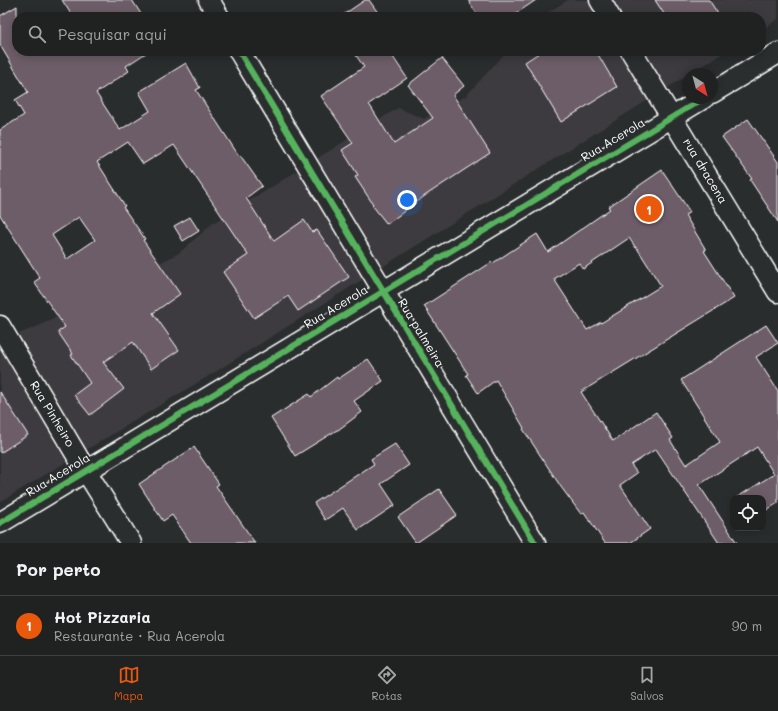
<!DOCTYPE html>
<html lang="pt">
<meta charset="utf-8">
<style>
body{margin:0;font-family:Mali,sans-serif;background:#2d2f2f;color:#f1f3f6}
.controls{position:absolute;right:12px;bottom:12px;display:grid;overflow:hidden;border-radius:8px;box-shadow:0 2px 10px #0003}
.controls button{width:36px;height:36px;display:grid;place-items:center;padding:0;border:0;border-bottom:1px solid #3d3f40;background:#202222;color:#f1f3f6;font:20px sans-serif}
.compass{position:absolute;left:682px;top:68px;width:36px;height:36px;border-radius:50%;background:#202222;box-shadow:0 2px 10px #0003;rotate:144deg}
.you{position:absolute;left:407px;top:200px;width:14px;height:14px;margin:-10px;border:3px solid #fff;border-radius:50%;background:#1a73e8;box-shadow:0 0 0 6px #1a73e833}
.badge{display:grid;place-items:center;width:26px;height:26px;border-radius:50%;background:#ea580c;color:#fff;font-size:13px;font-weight:700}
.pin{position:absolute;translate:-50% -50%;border:2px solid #fff;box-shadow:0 1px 4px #0006}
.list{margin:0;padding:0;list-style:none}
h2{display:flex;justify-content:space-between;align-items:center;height:52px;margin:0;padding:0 16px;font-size:17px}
h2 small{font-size:13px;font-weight:400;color:#a2a4a5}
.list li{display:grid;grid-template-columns:26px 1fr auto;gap:12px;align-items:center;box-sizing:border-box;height:60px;padding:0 16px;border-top:1px solid #3d3f40}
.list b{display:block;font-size:15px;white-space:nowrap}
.list p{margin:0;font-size:13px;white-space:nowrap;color:#a2a4a5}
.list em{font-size:13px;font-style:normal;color:#a2a4a5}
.icon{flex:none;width:22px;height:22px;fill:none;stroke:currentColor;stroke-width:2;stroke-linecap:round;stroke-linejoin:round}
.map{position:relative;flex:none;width:778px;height:543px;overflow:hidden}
.search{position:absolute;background:#202222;box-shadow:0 2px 10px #0003;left:12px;right:12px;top:12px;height:44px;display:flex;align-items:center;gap:10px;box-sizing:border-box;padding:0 14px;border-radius:16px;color:#a2a4a5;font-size:15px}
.sheet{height:112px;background:#202222}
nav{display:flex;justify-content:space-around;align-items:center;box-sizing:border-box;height:56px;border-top:1px solid #3d3f40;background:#202222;font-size:11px;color:#a2a4a5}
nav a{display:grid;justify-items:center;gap:2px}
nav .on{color:#ea580c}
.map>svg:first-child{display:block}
.built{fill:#3e3b3f}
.building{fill:#6d5d67;stroke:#fff;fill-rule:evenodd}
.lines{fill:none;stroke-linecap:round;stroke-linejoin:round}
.minor-casing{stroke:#fff;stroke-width:23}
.minor{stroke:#2a2d2e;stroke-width:20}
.cycleway-casing{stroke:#2a2d2e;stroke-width:8}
.cycleway{stroke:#56b35d;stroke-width:6}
.labels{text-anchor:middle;stroke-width:3.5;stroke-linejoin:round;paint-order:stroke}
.street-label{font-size:12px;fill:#fff;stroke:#2a2d2e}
</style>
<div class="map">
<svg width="778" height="543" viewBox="0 0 778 543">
<rect width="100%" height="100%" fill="#2a2d2e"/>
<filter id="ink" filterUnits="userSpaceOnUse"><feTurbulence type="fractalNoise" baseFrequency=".025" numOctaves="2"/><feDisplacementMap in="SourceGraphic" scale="8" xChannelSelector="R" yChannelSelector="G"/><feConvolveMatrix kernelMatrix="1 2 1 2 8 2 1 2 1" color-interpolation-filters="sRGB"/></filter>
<g filter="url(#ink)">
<path class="built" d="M568 0H778V19L761 30V17H541Z
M507 51H726L215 372 0 502V341L39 326 179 253 212 224 398 108 424 119 466 96Z"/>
<path class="building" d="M62 0H132L143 17H73Z
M365 0H369L381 17H340Z
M468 0H536L511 17H479Z
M655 0H709L720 17H666Z
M17 6V51H149L126 66 129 71 96 93 120 130 150 111 139 92 186 63 200 88 196 90 239 156 240 155 262 186 246 198 274 241 304 220 312 232 317 230 349 277 298 311 288 296 254 318 223 272 248 255 174 145 143 164 128 142 97 162 125 206 123 207 145 239 143 240 180 294 153 313 179 350 151 369 133 342 103 362 124 389 90 415 74 395 90 383 71 355 73 354 58 332 65 327 34 282 40 278 0 215V130L24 115 15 100 28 92 0 45V16ZM79 217 95 240 67 259 52 235Z
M353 51H389L407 78 369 104 394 144 433 118 408 85 442 58 464 86 453 95 490 153 426 195 387 224 372 205 373 204 355 177 358 175 342 150 353 143 321 96 364 67Z
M542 51H596L617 87 561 122 525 62Z
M748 119 778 162V222L750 180 752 179 722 137Z
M662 170 690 212 685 215 706 250 704 251 734 298 581 392 613 441 656 412 673 438 670 440 686 465 720 442 681 380 766 325 778 343 756 357 778 391V503L763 512V498H736L774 474 757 447 699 485 737 543H719L656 449 631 465 637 473 620 485 650 529 630 543H605L584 512 581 514 561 487 523 429 524 428 496 380 478 393 466 375 468 374 424 306 492 262 493 263 537 234 548 252 610 209 608 207ZM629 238 636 248H637L661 286 601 323V322L587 330 554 279 579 263 583 269Z
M190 217 199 231 183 241 174 226Z
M368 359 383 381 354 401 362 412 338 430H337L295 456 271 418 309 394 311 397 337 377 338 379Z
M0 392 28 435 0 453Z
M395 444 409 465 381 484 395 505 358 530 343 508 325 520 314 503 374 464 371 459Z
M194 447 219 484 216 486 255 543H191L172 515 163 521 139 484Z
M439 489 457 515 416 543 398 517Z"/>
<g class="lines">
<defs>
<path id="minor" d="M209 0 219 17
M600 0 610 17
M239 51 535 543
M631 51 778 292
M712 93 778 53
M0 326 86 471 131 543
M0 523 704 98"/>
</defs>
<use href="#minor" class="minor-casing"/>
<use href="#minor" class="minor"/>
<defs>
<path id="cycleway" d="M239 51 535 543
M0 523 704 98"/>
</defs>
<use href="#cycleway" class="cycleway-casing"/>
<use href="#cycleway" class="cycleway"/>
</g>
</g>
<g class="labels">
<g class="street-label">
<text transform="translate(613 140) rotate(-31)" y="4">Rua Acerola</text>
<text transform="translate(705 171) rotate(59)" y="4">rua dracena</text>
<text transform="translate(336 307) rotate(-31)" y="4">Rua Acerola</text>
<text transform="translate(421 333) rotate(59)" y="4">Rua palmeira</text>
<text transform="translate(52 414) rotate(59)" y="4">Rua Pinheiro</text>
<text transform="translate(58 475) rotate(-31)" y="4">Rua Acerola</text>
</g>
</g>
</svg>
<div class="controls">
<button><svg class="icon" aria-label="locate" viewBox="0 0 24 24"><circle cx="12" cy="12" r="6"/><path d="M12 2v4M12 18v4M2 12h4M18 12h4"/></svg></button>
</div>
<svg class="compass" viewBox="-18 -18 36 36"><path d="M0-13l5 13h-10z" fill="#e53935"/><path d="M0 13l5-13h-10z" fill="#a2a4a5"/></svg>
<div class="you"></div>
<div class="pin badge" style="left:649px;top:209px">1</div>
<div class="search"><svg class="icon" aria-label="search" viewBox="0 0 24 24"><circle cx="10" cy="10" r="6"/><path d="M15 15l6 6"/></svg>Pesquisar aqui</div>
</div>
<section class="sheet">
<h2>Por perto<small></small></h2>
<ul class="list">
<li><span class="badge">1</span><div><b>Hot Pizzaria</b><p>Restaurante · Rua Acerola</p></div><em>90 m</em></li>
</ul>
</section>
<nav>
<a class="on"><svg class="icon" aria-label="map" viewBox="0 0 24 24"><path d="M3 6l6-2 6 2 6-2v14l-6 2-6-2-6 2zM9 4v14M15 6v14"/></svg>Mapa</a>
<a><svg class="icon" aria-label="directions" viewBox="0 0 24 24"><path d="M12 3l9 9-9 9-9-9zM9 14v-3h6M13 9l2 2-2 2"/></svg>Rotas</a>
<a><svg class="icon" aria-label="saved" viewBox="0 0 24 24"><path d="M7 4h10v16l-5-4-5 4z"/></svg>Salvos</a>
</nav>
